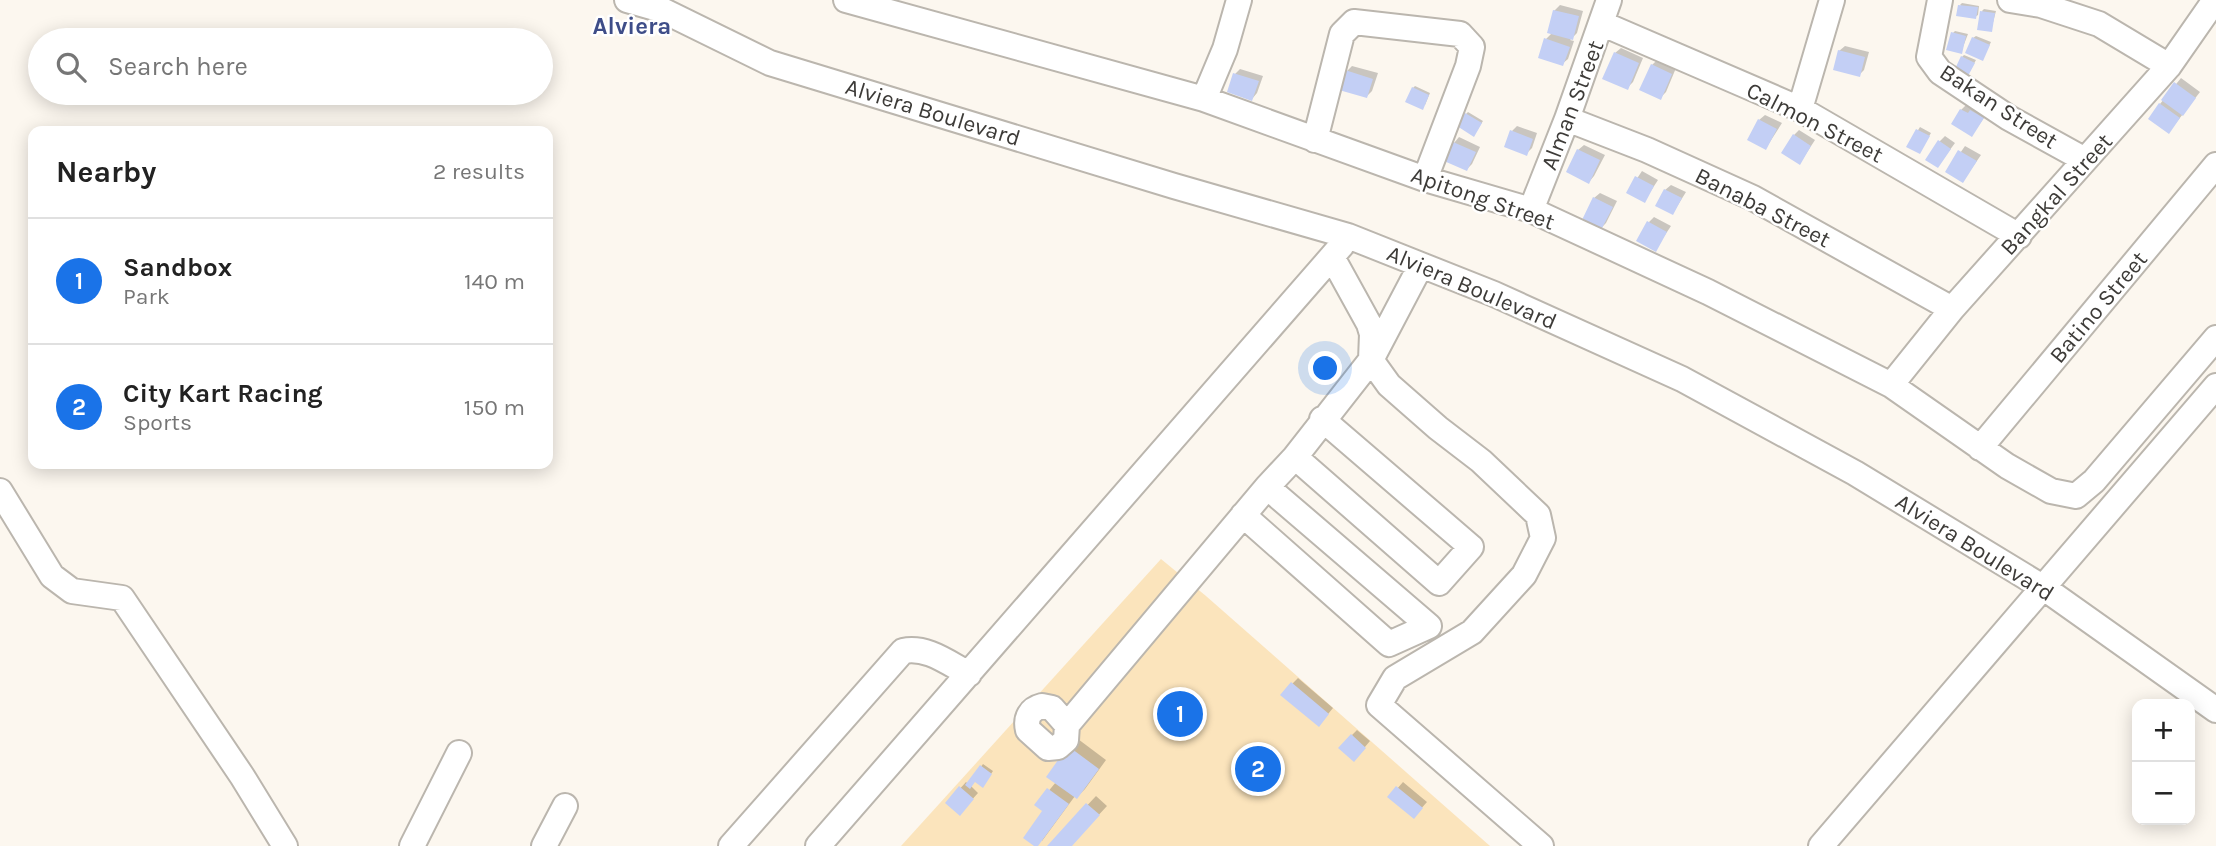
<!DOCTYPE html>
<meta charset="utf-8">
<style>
body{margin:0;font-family:Karla,sans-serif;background:#f2f2f2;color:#222}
.controls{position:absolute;right:21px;bottom:21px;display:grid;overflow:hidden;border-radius:14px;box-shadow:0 4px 18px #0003}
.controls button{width:63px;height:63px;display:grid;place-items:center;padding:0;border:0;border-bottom:2px solid #e0e0e0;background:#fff;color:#222;font:35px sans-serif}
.you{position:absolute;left:1326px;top:369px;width:24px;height:24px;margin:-18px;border:5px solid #fff;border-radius:50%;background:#1a73e8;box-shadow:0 0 0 10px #1a73e833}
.badge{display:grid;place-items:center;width:46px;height:46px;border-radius:50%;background:#1a73e8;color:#fff;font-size:23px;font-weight:700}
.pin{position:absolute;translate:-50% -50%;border:4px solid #fff;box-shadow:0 2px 7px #0006}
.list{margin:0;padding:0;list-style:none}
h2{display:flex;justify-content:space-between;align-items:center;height:91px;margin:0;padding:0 28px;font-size:30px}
h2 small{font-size:23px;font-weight:400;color:#767676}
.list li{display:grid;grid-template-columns:46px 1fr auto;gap:21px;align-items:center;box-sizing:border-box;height:126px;padding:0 28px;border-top:2px solid #e0e0e0}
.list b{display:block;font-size:26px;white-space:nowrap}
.list p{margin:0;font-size:23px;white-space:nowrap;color:#767676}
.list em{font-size:23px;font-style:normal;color:#767676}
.icon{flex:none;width:38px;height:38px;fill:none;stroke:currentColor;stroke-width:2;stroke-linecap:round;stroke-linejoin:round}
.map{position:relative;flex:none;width:2216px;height:846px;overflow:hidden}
.search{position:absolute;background:#fff;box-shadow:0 4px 18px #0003;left:28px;top:28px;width:525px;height:77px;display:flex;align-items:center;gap:18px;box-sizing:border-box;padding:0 24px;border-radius:38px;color:#767676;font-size:26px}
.panel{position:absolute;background:#fff;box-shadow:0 4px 18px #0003;left:28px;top:126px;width:525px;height:343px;border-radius:14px}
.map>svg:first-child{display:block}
.green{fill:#fbe4bc}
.shadow{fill:#0003}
.building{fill:#c3cff5}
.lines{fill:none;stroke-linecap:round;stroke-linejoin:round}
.minor-casing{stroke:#bbb6ae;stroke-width:28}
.minor{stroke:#fff;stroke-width:24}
.labels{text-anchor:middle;stroke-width:5;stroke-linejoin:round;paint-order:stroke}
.street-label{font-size:23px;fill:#3d3b38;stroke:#fff}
.neighbourhood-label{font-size:24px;font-weight:bold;fill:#3e4d88;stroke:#fff}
</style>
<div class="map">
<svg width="2216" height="846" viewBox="0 0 2216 846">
<rect width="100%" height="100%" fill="#fcf7ef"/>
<path class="green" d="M1161 559 1206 596 1490 846H901Z"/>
<path class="shadow" d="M1962 3 1979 6 1978 15 1975 17 1960 5Z
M1560 5 1583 11 1577 33 1570 40 1574 41 1568 59 1562 64 1546 39 1552 33 1554 11Z
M1984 9 1996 11 1991 30 1982 11Z
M1955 31 1968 34 1961 52 1953 33Z
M1976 36 1991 42 1984 56 1973 38Z
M1845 46 1869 52 1864 70 1859 75 1839 51Z
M1621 48 1643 58 1633 82 1627 88 1615 53Z
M1964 55 1976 60 1970 71 1962 57Z
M1657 60 1676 68 1666 92 1660 98 1652 65Z
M1352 66 1378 73 1372 91 1367 96 1347 71Z
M1240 69 1263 76 1257 93 1252 99 1235 74Z
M2181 78 2200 92 2169 132 2160 104Z
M1415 86 1430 93 1425 105 1413 88Z
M1967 104 1988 112 1972 135 1961 110Z
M1468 112 1483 121 1476 132 1466 114Z
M1765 115 1782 123 1766 148 1759 120Z
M1517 126 1537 133 1532 148 1526 154 1512 131Z
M1920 127 1931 133 1921 150 1908 146Z
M1799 130 1815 140 1800 163 1794 135Z
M1945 136 1955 143 1938 166 1939 142Z
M1459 137 1480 147 1472 164 1467 169 1454 143Z
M1584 145 1605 155 1594 176 1589 182 1578 150Z
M1965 146 1981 155 1963 181 1947 172Z
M1642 171 1658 180 1645 200 1628 192Z
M1671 185 1686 192 1673 213 1665 190Z
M1600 193 1617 201 1606 223 1601 228 1594 198Z
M1654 217 1671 226 1655 250 1649 222Z
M1298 678 1333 708 1324 719 1292 684Z
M1357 730 1370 741 1359 754 1352 735Z
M1078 739 1106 760 1085 789 1077 797 1075 796 1042 841 1045 811 1037 805 1056 782Z
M983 764 993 771 985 783 975 780 971 786 978 793 960 813 947 803 966 782 968 784Z
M1403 782 1427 802 1419 811 1390 797Z
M1096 796 1107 806 1070 846H1049Z"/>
<path class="building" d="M1958 5 1978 7 1976 19 1956 16Z
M1553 10 1579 16 1573 40 1547 33Z
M1980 11 1995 13 1992 32 1977 30Z
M1951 32 1966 36 1962 54 1946 50Z
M1972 37 1990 45 1983 61 1965 53Z
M1544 38 1570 47 1563 66 1538 58Z
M1838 50 1865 57 1860 77 1833 70Z
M1614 52 1639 63 1628 90 1602 79Z
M1961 56 1975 63 1968 76 1955 69Z
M1651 64 1672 74 1661 100 1639 90Z
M1345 70 1373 79 1367 98 1339 90Z
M1233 73 1259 81 1252 101 1227 92Z
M2174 82 2196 98 2183 116 2161 100Z
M1412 87 1429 95 1423 110 1405 102Z
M2159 103 2180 118 2169 134 2148 119Z
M1960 109 1968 113 1970 110 1984 118 1972 137 1951 124Z
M1465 113 1482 123 1474 137 1457 126Z
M1758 119 1777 129 1766 150 1747 140Z
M1916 129 1930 136 1920 154 1906 147Z
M1510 130 1533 139 1527 156 1504 147Z
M1793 134 1811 146 1800 165 1781 153Z
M1938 140 1951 149 1938 168 1925 160Z
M1453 142 1476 152 1467 171 1444 161Z
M1577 149 1600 160 1589 184 1566 172Z
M1958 150 1977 161 1963 183 1945 172Z
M1635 176 1654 186 1645 203 1626 193Z
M1664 189 1682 198 1673 215 1655 206Z
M1593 197 1613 207 1601 230 1582 220Z
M1647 221 1667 232 1656 252 1636 241Z
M1291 682 1329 714 1319 727 1280 695Z
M1351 734 1366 748 1354 762 1338 748Z
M1068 746 1099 769 1077 799 1046 777Z
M980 765 992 774 983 788 975 782 970 789 965 785Z
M959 786 974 799 960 816 945 803Z
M1396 786 1423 808 1414 819 1387 797Z
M1047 788 1069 804 1038 846H1034L1023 838 1042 811 1034 805Z
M1086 803 1100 815 1072 846H1047Z"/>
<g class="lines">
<defs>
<path id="minor" d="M627 0 662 10 770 63 1174 186 1348 236 1494 294 1682 379 1855 473 2044 588 2216 710
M846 0 1204 99 1425 179 1531 210 1708 292 1891 385 2007 466 2051 491 2076 496 2094 481 2216 338
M1940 0 1929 57 1940 72 2009 118 2085 160
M2010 0 2041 5 2099 24 2169 66
M1603 24 1800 109 2019 236
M1204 99 1225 49 1239 0
M1800 109 1832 0
M1567 119 1647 150 1753 198 1952 309
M1315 140 1342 34 1354 22 1460 34 1472 47 1468 66 1425 179
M1531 210 1567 119 1609 0
M1332 257 1369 324 1372 334 1371 360 1389 385 1438 428 1481 461 1538 515 1543 538 1524 575 1472 632 1395 678 1379 705 1541 846
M1891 385 1952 309 2169 66 2215 0
M1980 448 2216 165
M1295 457 1439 583 1471 547 1322 419
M0 491 52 576 72 591 122 598 242 776 285 846
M1243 515 1389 644 1429 626 1267 487
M1042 706 1052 708 1067 725 1066 740 1058 747 1048 748 1028 730C1025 718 1030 709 1042 706Z
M1067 725 1267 487 1295 457 1371 360 1421 265
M412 846 459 753
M544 846 565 806
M731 846 903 651C927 646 948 663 969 674
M818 846 1342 245
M1821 846 2216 386"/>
</defs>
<use href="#minor" class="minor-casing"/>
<use href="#minor" class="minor"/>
</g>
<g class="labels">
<g class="street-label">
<text transform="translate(1572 105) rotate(-69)" y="8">Alman Street</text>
<text transform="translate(1999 106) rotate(33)" y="8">Bakan Street</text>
<text transform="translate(933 112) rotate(17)" y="8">Alviera Boulevard</text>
<text transform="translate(1815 122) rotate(27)" y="8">Calmon Street</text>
<text transform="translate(2056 194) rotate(-48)" y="8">Bangkal Street</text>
<text transform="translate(1483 198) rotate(19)" y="8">Apitong Street</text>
<text transform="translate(1763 207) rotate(27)" y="8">Banaba Street</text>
<text transform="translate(1472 287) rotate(23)" y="8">Alviera Boulevard</text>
<text transform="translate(2098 307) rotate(-50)" y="8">Batino Street</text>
<text transform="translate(1975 547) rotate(32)" y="8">Alviera Boulevard</text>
</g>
<g class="neighbourhood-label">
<text x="632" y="34">Alviera</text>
</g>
</g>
</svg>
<div class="controls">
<button>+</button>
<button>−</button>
</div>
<div class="you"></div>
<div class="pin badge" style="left:1180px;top:714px">1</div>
<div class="pin badge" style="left:1258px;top:769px">2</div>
<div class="search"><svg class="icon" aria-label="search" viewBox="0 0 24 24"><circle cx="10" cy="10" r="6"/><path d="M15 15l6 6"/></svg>Search here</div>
<section class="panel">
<h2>Nearby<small>2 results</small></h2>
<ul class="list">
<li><span class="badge">1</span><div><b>Sandbox</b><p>Park</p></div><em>140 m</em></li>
<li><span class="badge">2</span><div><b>City Kart Racing</b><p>Sports</p></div><em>150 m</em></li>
</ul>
</section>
</div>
